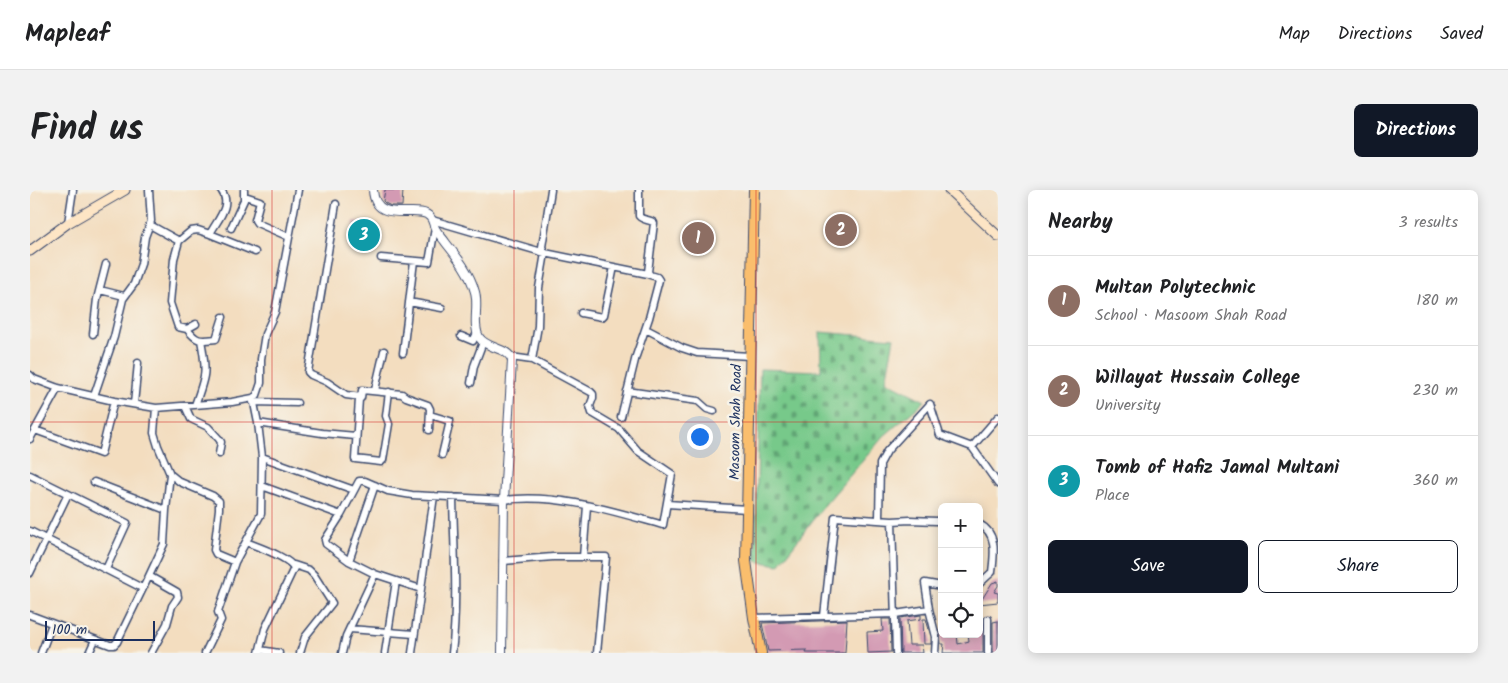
<!DOCTYPE html>
<meta charset="utf-8">
<style>
body{margin:0;font-family:Kalam,sans-serif;background:#f2f2f2;color:#202124}
.controls{position:absolute;right:15px;bottom:15px;display:grid;overflow:hidden;border-radius:8px;box-shadow:0 2px 12px #0003}
.controls button{width:45px;height:45px;display:grid;place-items:center;padding:0;border:0;border-bottom:1px solid #e0e0e0;background:#fff;color:#202124;font:25px sans-serif}
.scale{position:absolute;left:15px;bottom:12px;width:110px;box-sizing:border-box;padding-left:5px;border:2px solid #1b2f5e;border-top:0;font-size:14px;line-height:18px;white-space:nowrap;color:#1b2f5e;-webkit-text-stroke:4px #f7f3e8;paint-order:stroke}
.you{position:absolute;left:669px;top:246px;width:18px;height:18px;margin:-12px;border:4px solid #fff;border-radius:50%;background:#1a73e8;box-shadow:0 0 0 8px #1a73e833}
.badge{display:grid;place-items:center;width:32px;height:32px;border-radius:50%;background:#111827;color:#fff;font-size:16px;font-weight:700}
.pin{position:absolute;translate:-50% -50%;border:2px solid #fff;box-shadow:0 1px 5px #0006}
.list{margin:0;padding:0;list-style:none}
h2{display:flex;justify-content:space-between;align-items:center;height:65px;margin:0;padding:0 20px;font-size:21px}
h2 small{font-size:16px;font-weight:400;color:#757577}
.list li{display:grid;grid-template-columns:32px 1fr auto;gap:15px;align-items:center;box-sizing:border-box;height:90px;padding:0 20px;border-top:1px solid #e0e0e0}
.list b{display:block;font-size:19px;white-space:nowrap}
.list p{margin:0;font-size:16px;white-space:nowrap;color:#757577}
.list em{font-size:16px;font-style:normal;color:#757577}
.actions{display:flex;gap:10px;padding:15px 20px}
.actions a{flex:1;padding:11px 0;border:1px solid #111827;border-radius:8px;text-align:center;font-size:18px;color:#111827}
.actions .main{background:#111827;color:#fff}
.icon{flex:none;width:28px;height:28px;fill:none;stroke:currentColor;stroke-width:2;stroke-linecap:round;stroke-linejoin:round}
.map{position:relative;flex:none;width:968px;height:463px;overflow:hidden;border-radius:8px}
header{display:flex;align-items:center;gap:30px;box-sizing:border-box;height:70px;padding:0 25px;background:#fff;border-bottom:1px solid #e0e0e0}
header strong{font-size:24px}
nav{display:flex;gap:28px;margin-inline-start:auto;font-size:18px}
.intro{display:flex;align-items:center;justify-content:space-between;box-sizing:border-box;height:120px;padding:0 30px}
h1{margin:0;font-size:35px}
.button{padding:12px 22px;border-radius:8px;background:#111827;color:#fff;font-size:18px;font-weight:700}
main{display:flex;gap:30px;padding:0 30px}
aside{flex:1;background:#fff;border-radius:8px;box-shadow:0 2px 12px #0003}
.map>svg:first-child{display:block}
.cemetery{fill:url(#cemetery-stones);stroke:#497c74}
.building{fill:#d39ab3}
.lines{fill:none;stroke-linecap:round;stroke-linejoin:round}
.minor-casing{stroke:#3b496d;stroke-width:9}
.tertiary-casing{stroke:#3b496d;stroke-width:10}
.secondary-casing{stroke:#3b496d;stroke-width:11}
.primary-casing{stroke:#3b496d;stroke-width:12}
.minor{stroke:#fff;stroke-width:6}
.tertiary{stroke:#fff;stroke-width:8}
.secondary{stroke:#fde5c5;stroke-width:9}
.primary{stroke:#fabe6d;stroke-width:10}
.grid{fill:none;stroke:#d62828;stroke-width:1;stroke-opacity:0.55}
.labels{text-anchor:middle;stroke-width:5;stroke-linejoin:round;paint-order:stroke}
.street-label{font-size:14px;fill:#1b2f5e;stroke:#f7f3e8}
</style>
<header>
<strong>Mapleaf</strong>
<nav><a>Map</a><a>Directions</a><a>Saved</a></nav>
</header>
<div class="intro"><h1>Find us</h1><a class="button">Directions</a></div>
<main>
<div class="map">
<svg width="968" height="463" viewBox="0 0 968 463">
<defs>
<pattern id="cemetery-stones" width="16" height="16" patternUnits="userSpaceOnUse" patternTransform="scale(1.25)"><rect width="16" height="16" fill="#77c98a"/><path d="M2 7V4a2 2 0 0 1 4 0v3zM10 15v-3a2 2 0 0 1 4 0v3z" fill="#61a474"/></pattern>
</defs>
<rect width="100%" height="100%" fill="#f7f3e8"/>
<filter id="ink" filterUnits="userSpaceOnUse"><feTurbulence type="fractalNoise" baseFrequency=".02" numOctaves="2"/><feDisplacementMap in="SourceGraphic" scale="10" xChannelSelector="R" yChannelSelector="G"/><feConvolveMatrix kernelMatrix="1 2 1 2 8 2 1 2 1" color-interpolation-filters="sRGB"/></filter>
<filter id="wash" filterUnits="userSpaceOnUse"><feTurbulence type="fractalNoise" baseFrequency=".0096" numOctaves="4" result="noise"/><feDisplacementMap in="SourceGraphic" scale="20" xChannelSelector="R" yChannelSelector="G"/><feGaussianBlur stdDeviation="1.12" result="paint"/><feColorMatrix in="noise" values="0 0 0 0 0 0 0 0 0 0 0 0 0 0 0 0 0 1.4 0 .05"/><feComposite in="paint" operator="in"/></filter>
<g filter="url(#wash)">
<rect width="100%" height="100%" fill="#f3ddbf"/>
<path class="cemetery" d="M790 142 864 148 856 191 895 211 854 246 792 318 749 375 725 371 730 179 791 181Z"/>
<g id="blocks">
<path class="building" d="M355 0H373L372 16H361L355 13 353 11Z
M324 31 339 32 338 37 346 38 345 52 322 51Z
M968 391V396L964 402 968 403V412L949 414 962 393Z
M891 425V429L877 431 879 455H892L893 463H871L870 428Z
M852 429H860L861 462 838 463 837 442 853 441Z
M893 429H896L901 447V454H894Z
M817 430 815 463H776L777 460 738 461 732 433Z
M968 431V463H963V432Z
M949 433H953V463H913L914 454H911L910 442 912 441V444H927L928 454 939 451 938 444H949Z"/>
</g>
</g>
<g filter="url(#ink)">
<use href="#blocks" fill-opacity="0" stroke="#3b496d" stroke-width="1"/>
<g class="lines">
<defs>
<path id="minor" d="M215 6 230 11 225 30 227 33 259 47
M306 14 278 182 281 185 297 192 316 205 331 207
M402 30 515 63 618 84
M38 33 43 0
M120 35 149 51
M201 38 214 10V0
M180 44C187 30 203 15 191 0
M351 68 399 72 405 38
M70 100 94 106
M379 112 412 118
M551 123 572 127 574 125 584 77
M166 134 157 139 148 137 140 113 144 69 149 51 161 41 168 40 180 44 225 62
M157 139C167 152 170 151 186 149L193 127
M616 139 652 158 667 163 720 166
M63 144 67 109 76 74
M431 146 443 151 447 143
M373 163 384 71
M502 170 508 136 509 98 515 63 512 57 521 0
M0 185 4 189 28 198 84 211 126 218 202 212 223 208 227 205 231 193V169L235 144 245 122 268 0
M441 193 444 176 453 152
M345 200 354 161
M597 201 668 211 677 219 684 221
M359 202 356 226 359 234 353 270 351 272 325 269 329 209 331 208 332 200 372 204 376 207 398 215 400 219 399 240
M64 206 84 147 93 109 104 94 111 74 115 47 121 31 119 0
M223 212 267 213
M104 214 108 173
M165 215C176 185 177 182 171 150
M155 216 161 229 178 237 189 249 191 252 189 264
M400 225 420 231 412 265
M591 227 606 166 619 128 629 90 627 87 620 85 618 82 624 33C620 29 613 31 609 26V0
M228 233 292 243 326 246
M5 240 71 264 84 211
M0 249 28 198
M942 257 968 227
M232 267 324 300
M140 284 150 292 183 306 189 311V319L184 360 186 364 205 372
M0 285 97 333 76 379
M64 292 136 320
M232 296 311 325
M637 314 717 319
M849 329 850 274 857 261 900 214 910 245 942 257 968 294
M862 331 866 463
M949 334C968 343 964 365 962 382L949 394
M0 341 112 398
M216 352C228 357 259 367 264 378L235 439 229 463
M553 367 557 316
M319 371 345 295
M473 371 523 367H576L567 463
M264 375 279 380 284 385 302 413 275 447 270 463
M0 383 38 304
M391 399 345 384 319 371 296 354 295 350 311 325 329 291H335L358 301 382 305 474 310C528 303 582 321 633 335L642 284 608 261 589 239 562 223 560 216 563 208V204L561 202 502 170 481 167
M0 425 80 455H84L87 452 119 386
M794 426 805 327 862 331 880 330 907 331 912 330
M724 428 865 424 899 419
M320 439 384 444
M230 460 249 463
M11 463 22 434
M59 463 65 450
M121 463 137 434 142 416 148 407 147 402 119 386 134 354 136 320 140 284 128 256 124 243 126 218
M175 463 191 430 188 422 205 372 231 324 232 267 228 233 223 208
M312 463 316 446 345 384
M355 463 366 391
M382 463 404 306
M422 463C428 412 424 359 423 307
M905 463 906 447 899 419 895 393 912 396
M958 463V429"/>
<path id="tertiary" d="M343 0C345 37 390 13 400 27 403 30 403 34 405 38 407 43 413 48 416 53 428 68 440 83 445 102 449 116 442 134 449 147 456 159 478 157 482 170L474 310 472 463"/>
<path id="secondary" d="M919 0 968 46
M0 61 38 33 95 0"/>
<path id="primary" d="M724 0 716 371 724 428 731 463"/>
</defs>
<use href="#minor" class="minor-casing"/>
<use href="#tertiary" class="tertiary-casing"/>
<use href="#secondary" class="secondary-casing"/>
<use href="#primary" class="primary-casing"/>
<use href="#minor" class="minor"/>
<use href="#tertiary" class="tertiary"/>
<use href="#secondary" class="secondary"/>
<use href="#primary" class="primary"/>
</g>
</g>
<path class="grid" d="M242 0V463M484 0V463M726 0V463M0 232H968"/>
<g class="labels">
<g class="street-label">
<text transform="translate(705 232) rotate(-89)" y="5">Masoom Shah Road</text>
</g>
</g>
</svg>
<div class="controls">
<button>+</button>
<button>−</button>
<button><svg class="icon" aria-label="locate" viewBox="0 0 24 24"><circle cx="12" cy="12" r="6"/><path d="M12 2v4M12 18v4M2 12h4M18 12h4"/></svg></button>
</div>
<div class="scale">100 m</div>
<div class="you"></div>
<div class="pin badge" style="left:668px;top:48px;background:#8d6e63">1</div>
<div class="pin badge" style="left:811px;top:40px;background:#8d6e63">2</div>
<div class="pin badge" style="left:334px;top:45px;background:#0f9aa8">3</div>
</div>
<aside>
<h2>Nearby<small>3 results</small></h2>
<ul class="list">
<li><span class="badge" style="background:#8d6e63">1</span><div><b>Multan Polytechnic</b><p>School · Masoom Shah Road</p></div><em>180 m</em></li>
<li><span class="badge" style="background:#8d6e63">2</span><div><b>Willayat Hussain College</b><p>University</p></div><em>230 m</em></li>
<li><span class="badge" style="background:#0f9aa8">3</span><div><b>Tomb of Hafiz Jamal Multani</b><p>Place</p></div><em>360 m</em></li>
</ul>
<div class="actions"><a class="main">Save</a><a>Share</a></div>
</aside>
</main>
